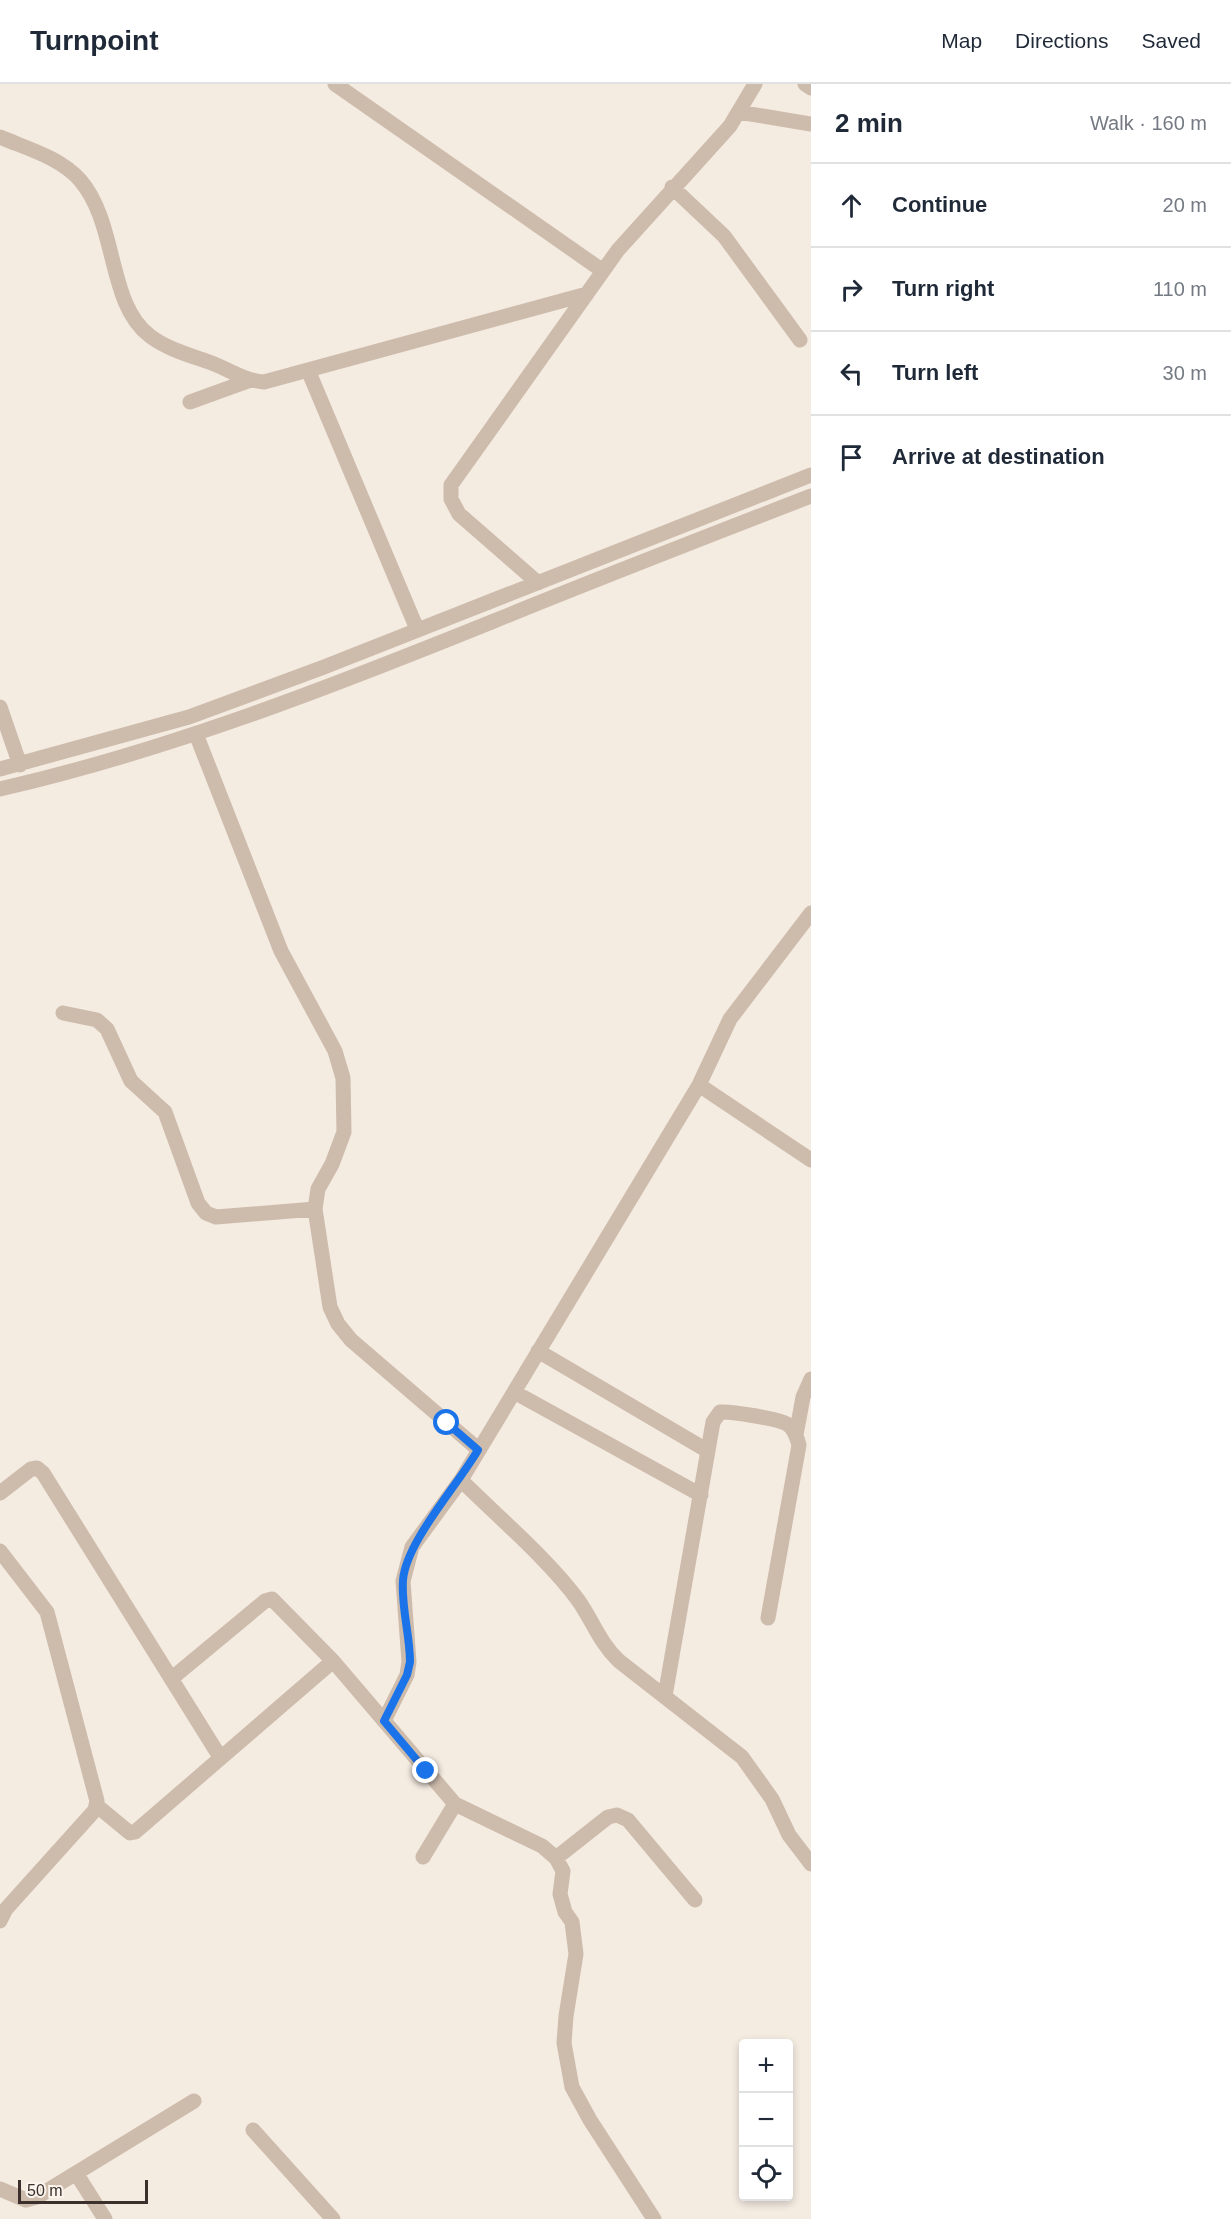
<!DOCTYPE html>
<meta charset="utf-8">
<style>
body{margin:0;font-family:Helvetica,sans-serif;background:#f2f2f3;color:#1f2937}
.controls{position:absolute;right:18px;bottom:18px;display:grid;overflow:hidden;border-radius:6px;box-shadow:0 3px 9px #0003}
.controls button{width:54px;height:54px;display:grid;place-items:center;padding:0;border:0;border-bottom:2px solid #e0e1e3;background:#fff;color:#1f2937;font:30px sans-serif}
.scale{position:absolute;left:18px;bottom:15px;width:130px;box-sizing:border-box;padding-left:6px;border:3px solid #3b302b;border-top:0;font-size:16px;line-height:21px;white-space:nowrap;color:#3b302b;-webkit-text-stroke:4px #fbf5ee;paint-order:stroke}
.stop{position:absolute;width:18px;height:18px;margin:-14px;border:4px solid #1a73e8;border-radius:50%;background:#fff}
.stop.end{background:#1a73e8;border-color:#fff;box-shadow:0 2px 6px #0008}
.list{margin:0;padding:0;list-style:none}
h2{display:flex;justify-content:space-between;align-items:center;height:78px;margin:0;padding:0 24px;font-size:26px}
h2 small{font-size:20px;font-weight:400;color:#747a83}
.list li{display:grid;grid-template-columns:39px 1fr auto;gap:18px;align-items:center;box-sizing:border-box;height:84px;padding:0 24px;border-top:2px solid #e0e1e3}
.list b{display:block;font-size:22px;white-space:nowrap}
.list em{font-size:20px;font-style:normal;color:#747a83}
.icon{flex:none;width:33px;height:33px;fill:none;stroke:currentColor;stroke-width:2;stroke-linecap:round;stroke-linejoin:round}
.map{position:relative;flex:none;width:811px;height:2135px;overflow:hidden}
header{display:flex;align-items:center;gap:36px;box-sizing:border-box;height:84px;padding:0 30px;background:#fff;border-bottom:2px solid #e0e1e3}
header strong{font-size:28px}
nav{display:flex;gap:33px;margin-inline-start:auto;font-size:21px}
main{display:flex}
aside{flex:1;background:#fff}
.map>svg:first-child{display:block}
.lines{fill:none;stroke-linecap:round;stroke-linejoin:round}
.minor{stroke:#cdbbac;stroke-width:15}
.route{stroke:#1a73e8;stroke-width:8}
</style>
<header>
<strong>Turnpoint</strong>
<nav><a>Map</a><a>Directions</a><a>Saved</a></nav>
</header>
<main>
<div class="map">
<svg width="811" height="2135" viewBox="0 0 811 2135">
<rect width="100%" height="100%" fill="#f4ebe1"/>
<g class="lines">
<path class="minor" d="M335 0 603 187
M805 0 811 4
M738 28 811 40
M0 53C28 65 59 73 80 96 118 140 107 220 150 252 167 265 189 271 209 278 229 285 242 296 264 298L587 210
M672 103 724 152 800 256
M308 286 417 545
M190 318 248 297
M538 499 459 430 451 415V401L618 166 730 42 755 0
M0 623 20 681
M196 650 281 867 335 967 343 994 344 1048 332 1080 318 1105 315 1125 330 1223 338 1240 351 1256 479 1366
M0 685 189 633 324 583 811 391
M0 705C170 666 333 602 494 537 599 494 705 453 811 412
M63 929 97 936 107 945 131 997 165 1028 198 1119 206 1129 216 1133 315 1125
M699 1001 811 1076
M538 1267 708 1367
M514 1308 701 1411
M796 1351 803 1313 811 1295
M461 1396C497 1432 549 1476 578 1516 593 1537 599 1558 619 1577L742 1673 772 1715 789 1751 811 1780
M0 1409 31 1385 37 1384 43 1389 220 1673
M0 1467 47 1528 97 1717 95 1726 6 1825 0 1837
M171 1595 265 1517 272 1515 333 1577 455 1720 542 1762 556 1774 563 1787 560 1810 565 1828 572 1838 576 1870 566 1932 564 1959 572 2003 590 2036 654 2135
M665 1612 713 1338 720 1328C731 1327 778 1335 787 1340 794 1344 797 1354 799 1361L768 1534
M384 1637 407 1591 409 1578 403 1497 412 1463 461 1396 514 1308 699 1001 730 935 811 829
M96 1721 130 1749 135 1748 333 1577
M423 1773 455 1720
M556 1774 608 1733 617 1731 628 1736 695 1816
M253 2046 333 2135
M76 2089 105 2135
M0 2105 26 2116 37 2113 194 2017"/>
</g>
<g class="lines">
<path class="route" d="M426 1687 384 1637 407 1591 410 1578C410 1551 401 1523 403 1496 406 1458 457 1402 478 1366L447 1339"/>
</g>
</svg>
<div class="controls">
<button>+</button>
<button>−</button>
<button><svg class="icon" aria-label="locate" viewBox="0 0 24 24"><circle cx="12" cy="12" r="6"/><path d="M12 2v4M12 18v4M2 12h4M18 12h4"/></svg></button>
</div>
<div class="scale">50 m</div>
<div class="stop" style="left:447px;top:1339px"></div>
<div class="stop end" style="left:426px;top:1687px"></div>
</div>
<aside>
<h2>2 min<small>Walk · 160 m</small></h2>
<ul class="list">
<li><svg class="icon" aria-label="ahead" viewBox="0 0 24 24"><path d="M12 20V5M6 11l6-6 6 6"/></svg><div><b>Continue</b></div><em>20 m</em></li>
<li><svg class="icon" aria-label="right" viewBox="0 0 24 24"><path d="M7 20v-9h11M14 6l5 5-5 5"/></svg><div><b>Turn right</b></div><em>110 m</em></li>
<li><svg class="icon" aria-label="left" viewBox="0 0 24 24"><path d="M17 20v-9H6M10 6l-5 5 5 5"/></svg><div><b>Turn left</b></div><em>30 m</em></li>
<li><svg class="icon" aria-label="arrive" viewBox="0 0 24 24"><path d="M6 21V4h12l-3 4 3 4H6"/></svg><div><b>Arrive at destination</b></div></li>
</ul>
</aside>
</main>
